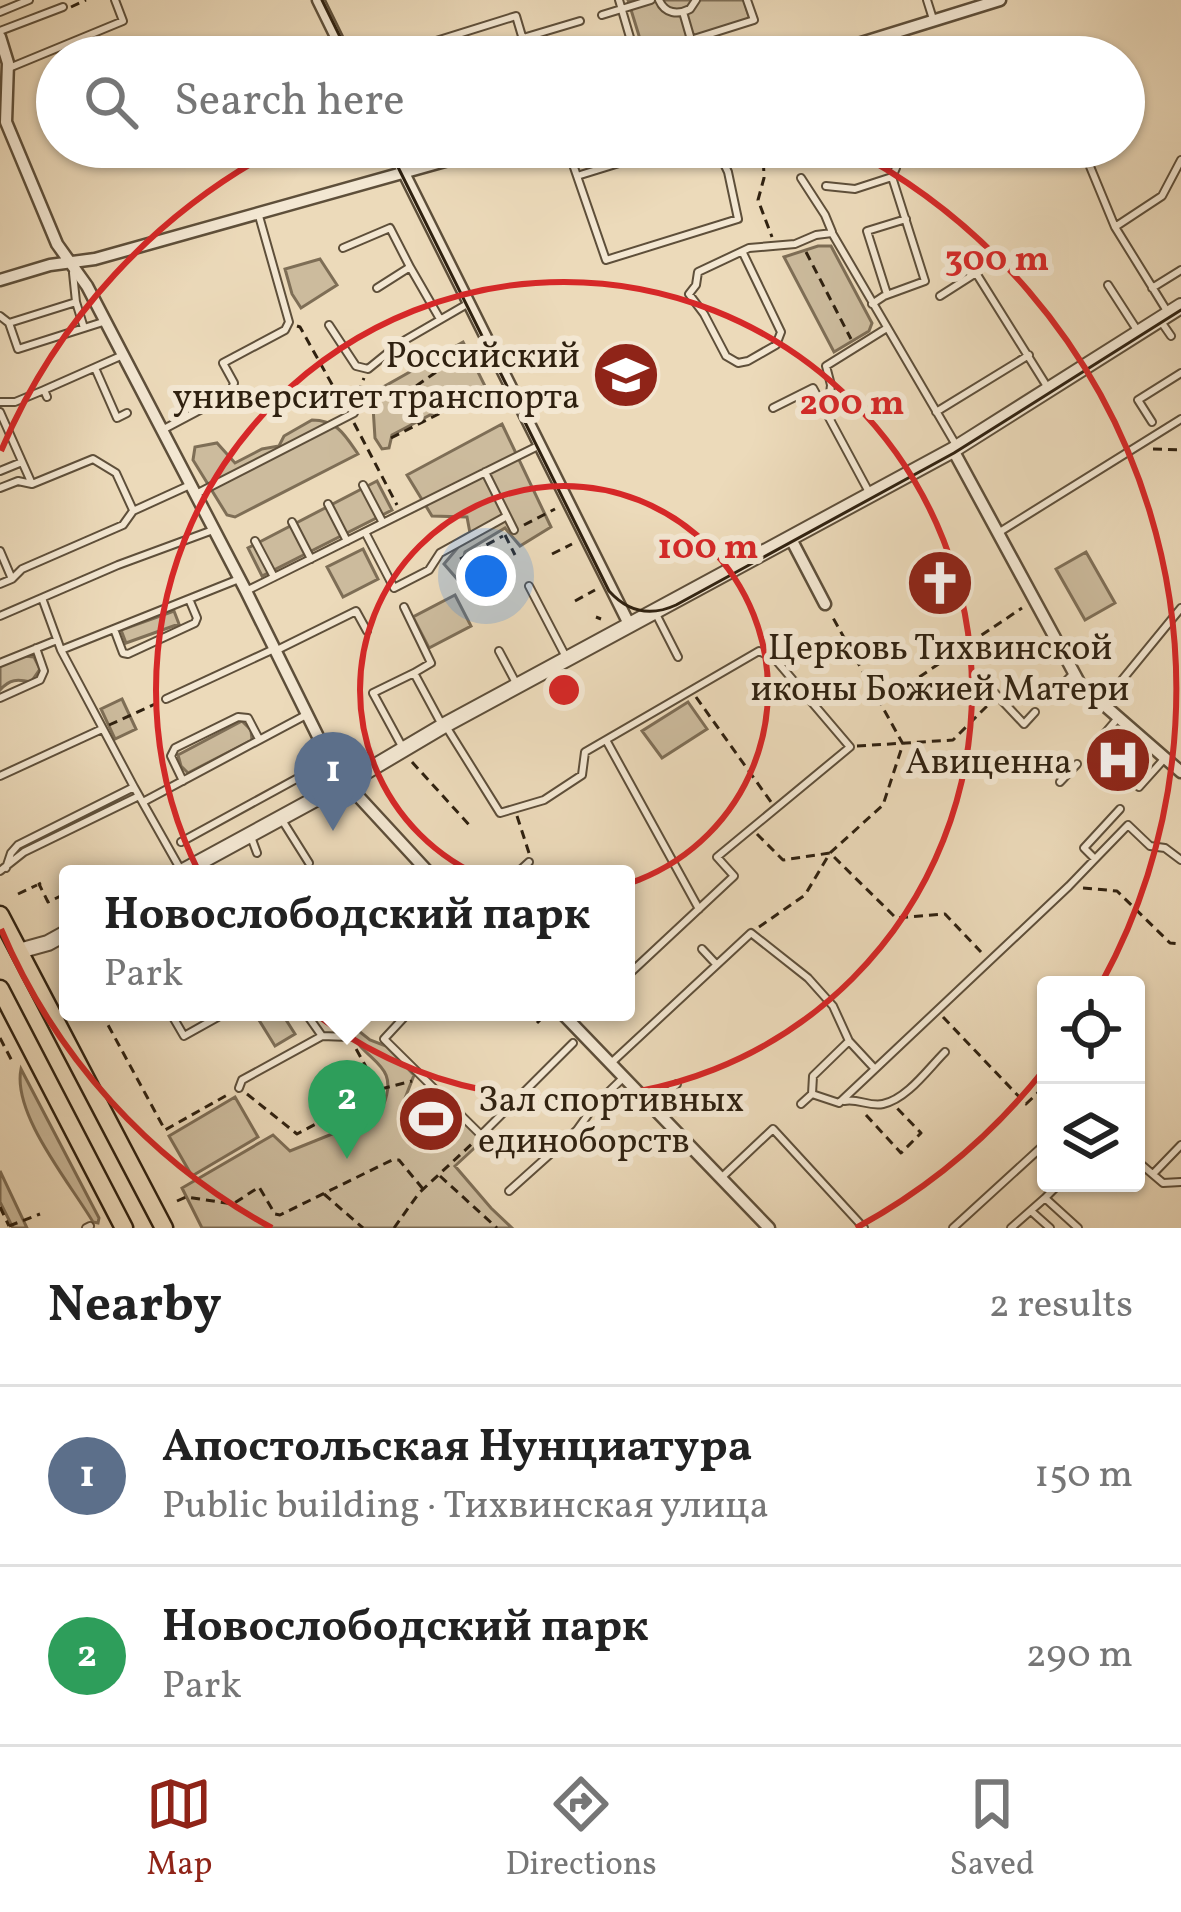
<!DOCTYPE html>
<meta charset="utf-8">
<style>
body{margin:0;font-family:Vollkorn,serif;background:#f6f6f6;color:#222}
.controls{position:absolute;right:36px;bottom:36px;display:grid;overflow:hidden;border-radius:12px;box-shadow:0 3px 9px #0004}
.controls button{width:108px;height:108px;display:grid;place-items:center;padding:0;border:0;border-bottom:3px solid #e0e0e0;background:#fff;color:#222;font:60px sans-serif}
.you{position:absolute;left:486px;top:576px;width:42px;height:42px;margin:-30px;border:9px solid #fff;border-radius:50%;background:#1a73e8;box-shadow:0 0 0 18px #1a73e833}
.badge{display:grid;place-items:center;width:78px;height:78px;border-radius:50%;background:#8f2418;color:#fff;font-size:39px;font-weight:700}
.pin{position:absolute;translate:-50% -99px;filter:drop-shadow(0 3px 6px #0008)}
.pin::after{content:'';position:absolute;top:63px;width:42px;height:36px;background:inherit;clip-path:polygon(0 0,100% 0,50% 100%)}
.popup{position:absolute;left:59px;top:865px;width:576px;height:156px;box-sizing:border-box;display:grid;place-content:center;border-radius:12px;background:#fff;filter:drop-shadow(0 3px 9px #0005);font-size:39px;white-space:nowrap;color:#767676}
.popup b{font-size:45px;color:#222}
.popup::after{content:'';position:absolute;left:50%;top:100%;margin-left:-24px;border:24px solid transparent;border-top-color:#fff}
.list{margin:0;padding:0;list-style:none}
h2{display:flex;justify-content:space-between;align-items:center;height:156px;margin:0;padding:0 48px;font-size:51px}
h2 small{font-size:39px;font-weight:400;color:#767676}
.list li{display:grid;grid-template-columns:78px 1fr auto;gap:36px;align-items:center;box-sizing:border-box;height:180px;padding:0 48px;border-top:3px solid #e0e0e0}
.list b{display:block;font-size:45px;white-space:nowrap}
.list p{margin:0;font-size:39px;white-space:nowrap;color:#767676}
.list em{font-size:39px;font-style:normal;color:#767676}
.icon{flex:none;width:66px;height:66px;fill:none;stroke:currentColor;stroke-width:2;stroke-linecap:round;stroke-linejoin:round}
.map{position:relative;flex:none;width:1181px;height:1228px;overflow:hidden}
.search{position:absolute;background:#fff;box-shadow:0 3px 9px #0004;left:36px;right:36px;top:36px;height:132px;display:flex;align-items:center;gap:30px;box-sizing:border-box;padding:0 42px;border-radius:66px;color:#767676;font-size:45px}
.sheet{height:516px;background:#fff}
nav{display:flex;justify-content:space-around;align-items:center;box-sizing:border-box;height:168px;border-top:3px solid #e0e0e0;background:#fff;font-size:33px;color:#767676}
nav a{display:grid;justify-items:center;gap:6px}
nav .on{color:#8f2418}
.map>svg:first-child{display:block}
.green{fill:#ccbb9d;stroke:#7e6e56;stroke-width:3}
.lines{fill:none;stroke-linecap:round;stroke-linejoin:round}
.service-casing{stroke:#5e4f3a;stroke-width:10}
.minor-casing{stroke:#5e4f3a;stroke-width:15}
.tertiary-casing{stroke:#5e4f3a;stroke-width:18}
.primary-casing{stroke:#2f2110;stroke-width:21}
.path{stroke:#2f2110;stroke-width:3;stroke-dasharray:9 6;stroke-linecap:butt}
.service{stroke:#f3e7d2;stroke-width:6}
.minor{stroke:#f3e7d2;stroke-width:10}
.tertiary{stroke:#f3e7d2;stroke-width:14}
.primary{stroke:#ecdaba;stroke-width:16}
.tram{stroke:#2f2110;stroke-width:3}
.ring{fill:none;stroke:#d62828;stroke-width:6}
.labels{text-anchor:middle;stroke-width:12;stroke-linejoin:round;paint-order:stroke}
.poi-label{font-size:36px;fill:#2f2110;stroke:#f3e7d2;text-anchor:end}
.centre{fill:#d62828;stroke:#f3e7d2;stroke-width:6}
.ring-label{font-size:36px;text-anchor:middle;font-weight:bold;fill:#d62828;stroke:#f3e7d2;stroke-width:12;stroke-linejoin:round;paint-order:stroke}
</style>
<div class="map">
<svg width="1181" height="1228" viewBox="0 0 1181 1228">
<rect width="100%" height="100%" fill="#ecdaba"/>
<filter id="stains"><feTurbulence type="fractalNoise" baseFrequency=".00167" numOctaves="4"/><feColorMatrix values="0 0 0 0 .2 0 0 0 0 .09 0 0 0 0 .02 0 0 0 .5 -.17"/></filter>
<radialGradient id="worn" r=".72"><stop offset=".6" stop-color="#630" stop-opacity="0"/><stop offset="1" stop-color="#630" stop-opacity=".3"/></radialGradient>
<path class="green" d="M628 0H744L750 20 644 52Z
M818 246H831L872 323 869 331 834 352 784 257Z
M320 259 337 285 301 308 292 294 285 269Z
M463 342 485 386 392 435 389 448 382 449 375 438 373 407 353 404Z
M312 420C337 420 345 435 358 454L235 517 227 515 193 460 195 447 217 443 235 463 262 449 279 446 284 436Z
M502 424 551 527 520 546 505 528 465 552 458 580 444 564 470 533 467 517 432 516 407 475Z
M377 481 392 510 262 576 248 548Z
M363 549 378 579 343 597 327 567Z
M1086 552 1115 603 1085 620 1056 569Z
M455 595 471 626 429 648 413 617Z
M174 611 179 624 126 643 121 630Z
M24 656 34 657 40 669 31 682C17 679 10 679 0 690V666Z
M122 699 136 729 115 739 101 709Z
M688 702 707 729 662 758 642 731Z
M242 721 251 730 252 740 188 773 181 766 178 755Z
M254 1012H281L295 1034 275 1046Z
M355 1028 370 1040 386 1046 414 1075 404 1101 428 1085 483 1140 455 1166 491 1208 512 1228H202L182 1188 273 1135 290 1151 357 1124 361 1114 383 1106C401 1063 365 1063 351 1032Z
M21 1069 99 1218 98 1223 93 1222C70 1183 12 1114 21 1069Z
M235 1097 258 1137 192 1176 169 1136Z
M0 1171 27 1228H13L0 1202Z"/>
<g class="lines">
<defs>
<path id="service" d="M619 0 634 51 646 54 754 20 747 0
M659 0C665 14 678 15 690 9L696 0
M927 0 933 19
M0 12 29 0
M683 12 696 57
M602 15 651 0
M0 31 63 7
M887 36 894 57
M523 38 580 21
M423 57 420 46 516 16 527 53 513 57
M9 68 123 21 115 0
M567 147 577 176
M671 147 577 176 606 260 738 219 728 172 716 147
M890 147 896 168 892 177
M1084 152 1115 227 1167 311
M801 178 825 215 832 232
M826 186 855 189 892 177 925 281 884 296 872 304
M1115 227 1162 196 1181 160
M343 248 390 228 410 267
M743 253 781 332 776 345 748 361 738 363 726 356 704 314 689 294 696 285 698 272 749 248 795 244 816 235 832 233 956 445
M73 273 76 302 84 328
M1108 285 1139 333
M377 288 410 267 440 319
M1152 288 1181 270
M887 294 867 231 906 219
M940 296 976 273 1048 388
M0 316 9 323 18 349 103 322
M9 323 76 302
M1162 323 1171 336
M329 325 356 366 368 369 400 343 469 303
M95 368 117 418 127 413
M47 397 44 390 123 355
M0 402H15L44 390
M773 408 813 388 870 494
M828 410 831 385 826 366 887 328
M0 412 32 484 93 459 116 473 133 510
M936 412 1029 355
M1152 422 1138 400 1181 373
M164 429 230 394 234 383 223 363 285 330 289 322 259 216
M0 471 22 462
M485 472 514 530
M363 485 383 523
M0 488 18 481 32 484
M198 493 354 413
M328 504 347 541
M292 522 311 559
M365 532 394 588 429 570 440 553 507 516
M998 533 1181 419
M255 541 274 577
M0 551 12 579
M0 584 12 579 22 569 123 525 133 511 190 485
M529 586 566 657
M246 591 538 446
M42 598 61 650 134 787
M404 607 431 663 414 673
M655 612 678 657
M0 616 118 565 213 530
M114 629 123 653 128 654 195 623 197 618 189 599
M61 650 239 579
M275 651 356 611 367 631
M499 651 516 683
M0 663 57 640
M993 691 1024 724 1035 712
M1054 693 1073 674
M0 698 40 680 44 671 36 648
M166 699 274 649
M1104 702 1181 608
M447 728 500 813 544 800 582 775 585 752 759 651 775 659 850 747 717 857 734 876 628 975
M1101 738 1118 718
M606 740 699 909
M404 750 373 693 414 673 441 723
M0 776 102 729
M183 781 171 756 175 748 238 717 248 718 259 739
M1060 782 1077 764
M1139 787 1165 758
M143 802 306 715
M282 820 309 863
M250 834 257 853
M181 842 329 761
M1095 859 1128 825 1150 846 1165 848 1181 860
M6 868 11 853 18 845 134 787 182 872
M0 871 24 852 139 796
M270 873 271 874
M516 874 529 862
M702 949 716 964
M170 1012 184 1036 227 1012
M305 1012 322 1036 349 1037
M409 1012 384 1039 481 1135 573 1043
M849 1041 875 1069
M610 1064 751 933 808 978 833 1006 849 1041 813 1076 812 1094
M239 1088 242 1080 322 1036
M844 1101C858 1098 869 1107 883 1104 907 1099 928 1069 945 1052
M801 1104 812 1094 839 1103 1069 886 1095 859 1084 848 1120 809
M654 1105 677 1084
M1136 1160 1163 1183 1181 1182
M1153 1174 1181 1145
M720 1179 773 1129 864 1228
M1060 1183 1045 1198 1078 1228
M509 1191 577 1130 595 1105 623 1078
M1031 1211 1050 1228
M86 1228 90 1226
M953 1228 1046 1143
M1011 1228 1045 1198"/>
<path id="minor" d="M318 0 346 57
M0 37 8 63 6 122 57 244 87 286 246 591 335 771 430 874
M816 57 1000 0
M391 147 630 626
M0 280 50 265 95 259 495 147
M953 450 1080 684 1181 772
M791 539 825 604
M561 1012 769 1228"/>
<path id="tertiary" d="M178 874 367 771 443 726 953 450 1181 306
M19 951 48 943 68 932"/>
<path id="primary" d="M0 915 164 1228
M0 989 124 1228"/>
</defs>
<use href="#service" class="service-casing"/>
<use href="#minor" class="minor-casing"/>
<use href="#tertiary" class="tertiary-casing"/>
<use href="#primary" class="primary-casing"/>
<path class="path" d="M71 7 86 0
M708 52 709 57
M728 56V57
M408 147H409
M763 147 764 178 758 200 772 237
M376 166 374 157 379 156
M806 252 851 339
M297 326 300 327 343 404
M345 403 358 392 364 378
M360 407 416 386 474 346
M354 423 397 505
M391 438 494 386
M1153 449 1181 450
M524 525 555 509
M505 535 515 555
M552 554 572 544
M460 559 503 536
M575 601 595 590
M596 617 601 619
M696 697 771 802
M882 702 1022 608
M109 725 155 704
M857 746 953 740 989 704
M412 762 472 828
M517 816 529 853
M757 834 783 860 830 853 896 918 945 914 981 952
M41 883 39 884 48 902 65 894
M1083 888 1117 891 1170 943 1181 944
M18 894 37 885
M759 927 805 895 830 853 883 805 903 744 832 616
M101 1012 165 1130 229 1094
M943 1017 1026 1104 1046 1085
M537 1023 545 1015
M0 1038 13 1063
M381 1089 412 1081
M247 1094 297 1134 379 1090 355 1047
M866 1115 901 1153 921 1133 896 1107
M440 1176 497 1228
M324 1194 363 1228
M177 1201 186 1197 233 1204 259 1187 275 1214 280 1215 392 1160H399L423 1189
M0 1207 9 1226
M9 1226 40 1214
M394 1228 419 1193 476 1140"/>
<use href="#service" class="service"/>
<use href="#minor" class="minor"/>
<use href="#tertiary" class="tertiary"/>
<use href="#primary" class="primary"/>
<path class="tram" d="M322 0 350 57
M388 147 609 591C628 612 650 617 676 605L954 453 1181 310"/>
</g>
<g class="ring">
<circle cx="564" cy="690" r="204"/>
<circle cx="564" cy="690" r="408"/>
<path d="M1043 1071A612 612 0 0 1 856 1228M272 1228A612 612 0 0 1 1 929M1 451A612 612 0 0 1 281 147M847 147A612 612 0 0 1 1102 982"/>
</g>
<defs>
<symbol id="university-disc" viewBox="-11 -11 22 22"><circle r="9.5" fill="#8f2418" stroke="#f3e7d2"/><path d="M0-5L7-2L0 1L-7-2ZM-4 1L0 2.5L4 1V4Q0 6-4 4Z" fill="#fff"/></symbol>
<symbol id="church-disc" viewBox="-11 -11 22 22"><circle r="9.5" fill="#8f2418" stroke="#f3e7d2"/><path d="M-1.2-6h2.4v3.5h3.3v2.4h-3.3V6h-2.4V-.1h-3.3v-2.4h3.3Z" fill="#fff"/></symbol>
<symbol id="hospital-disc" viewBox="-11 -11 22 22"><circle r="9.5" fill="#8f2418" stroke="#f3e7d2"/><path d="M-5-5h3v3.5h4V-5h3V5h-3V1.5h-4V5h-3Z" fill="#fff"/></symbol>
<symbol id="stadium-disc" viewBox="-11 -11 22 22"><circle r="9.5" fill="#8f2418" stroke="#f3e7d2"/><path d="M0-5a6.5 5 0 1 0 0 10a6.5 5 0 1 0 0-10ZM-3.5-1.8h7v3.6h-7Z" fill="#fff"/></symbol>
</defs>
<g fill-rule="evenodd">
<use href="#university-disc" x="588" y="337" width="76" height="76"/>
<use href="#church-disc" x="902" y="545" width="76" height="76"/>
<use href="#hospital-disc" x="1080" y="722" width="76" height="76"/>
<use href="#stadium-disc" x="393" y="1081" width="76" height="76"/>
</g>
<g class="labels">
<g class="poi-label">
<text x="580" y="367">Российский<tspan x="580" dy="41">университет транспорта</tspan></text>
<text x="940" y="659" text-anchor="middle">Церковь Тихвинской<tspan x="940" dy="41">иконы Божией Матери</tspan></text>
<text x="1072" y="773">Авиценна</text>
<text x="478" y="1111" text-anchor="start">Зал спортивных<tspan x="478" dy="41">единоборств</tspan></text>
</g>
</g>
<circle cx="564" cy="690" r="18" class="centre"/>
<g class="ring-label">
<text x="997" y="270">300 m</text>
<text x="852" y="414">200 m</text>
<text x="708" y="558">100 m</text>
</g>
<rect width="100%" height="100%" filter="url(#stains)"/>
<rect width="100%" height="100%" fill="url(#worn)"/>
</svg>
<div class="controls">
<button><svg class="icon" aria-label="locate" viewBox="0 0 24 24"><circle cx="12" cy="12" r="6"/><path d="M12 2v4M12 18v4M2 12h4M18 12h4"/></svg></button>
<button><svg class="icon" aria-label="layers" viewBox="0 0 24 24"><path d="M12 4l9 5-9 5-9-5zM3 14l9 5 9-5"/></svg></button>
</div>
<div class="you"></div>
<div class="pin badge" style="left:333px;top:831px;background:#5c6f8a">1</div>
<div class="pin badge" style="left:347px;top:1159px;background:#2e9e5b">2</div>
<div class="popup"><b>Новослободский парк</b>Park</div>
<div class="search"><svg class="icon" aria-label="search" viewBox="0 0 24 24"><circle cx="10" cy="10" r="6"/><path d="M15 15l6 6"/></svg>Search here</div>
</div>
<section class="sheet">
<h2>Nearby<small>2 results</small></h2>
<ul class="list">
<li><span class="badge" style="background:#5c6f8a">1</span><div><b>Апостольская Нунциатура</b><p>Public building · Тихвинская улица</p></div><em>150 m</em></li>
<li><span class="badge" style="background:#2e9e5b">2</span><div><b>Новослободский парк</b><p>Park</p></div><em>290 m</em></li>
</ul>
</section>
<nav>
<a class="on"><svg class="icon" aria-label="map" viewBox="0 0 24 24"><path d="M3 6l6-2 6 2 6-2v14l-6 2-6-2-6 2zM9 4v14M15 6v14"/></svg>Map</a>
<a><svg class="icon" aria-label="directions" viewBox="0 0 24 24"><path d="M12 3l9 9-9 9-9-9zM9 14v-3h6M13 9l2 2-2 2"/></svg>Directions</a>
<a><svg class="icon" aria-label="saved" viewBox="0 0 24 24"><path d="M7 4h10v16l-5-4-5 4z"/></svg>Saved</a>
</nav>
